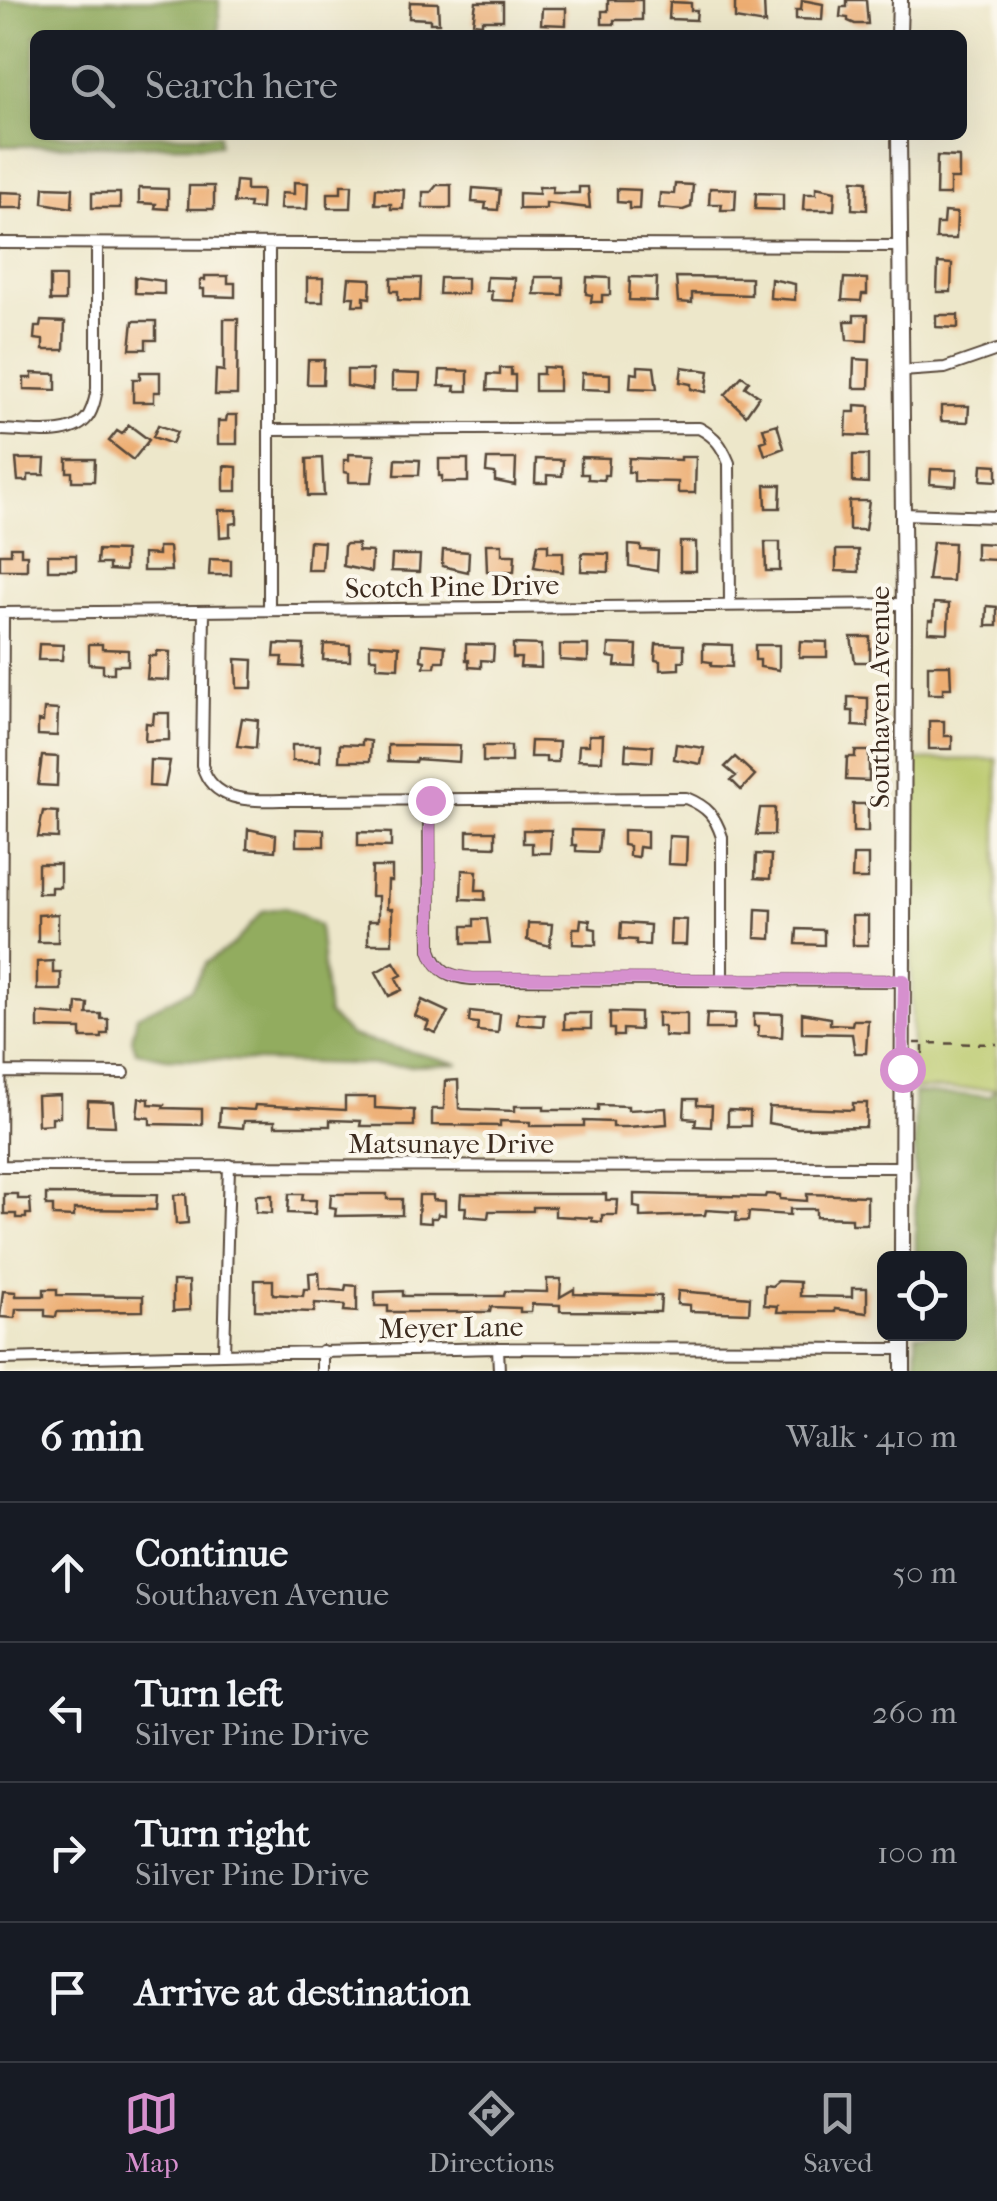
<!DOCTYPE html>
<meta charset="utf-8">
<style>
body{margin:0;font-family:"IM FELL French Canon",serif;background:#242831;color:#f1f3f6}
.controls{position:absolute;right:30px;bottom:30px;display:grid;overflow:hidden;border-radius:15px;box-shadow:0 10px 40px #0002}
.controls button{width:90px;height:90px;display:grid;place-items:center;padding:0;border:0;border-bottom:2px solid #363941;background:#171b24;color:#f1f3f6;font:50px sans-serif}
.stop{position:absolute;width:30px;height:30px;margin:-22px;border:8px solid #d690ce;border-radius:50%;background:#fff}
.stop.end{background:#d690ce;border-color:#fff;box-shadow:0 2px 10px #0008}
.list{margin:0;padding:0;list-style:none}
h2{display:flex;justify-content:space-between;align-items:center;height:130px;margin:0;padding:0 40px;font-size:42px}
h2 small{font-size:32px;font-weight:400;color:#9ea1a6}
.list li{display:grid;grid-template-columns:65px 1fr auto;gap:30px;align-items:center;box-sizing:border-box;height:140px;padding:0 40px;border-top:2px solid #363941}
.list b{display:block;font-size:38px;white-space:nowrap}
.list p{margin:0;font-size:32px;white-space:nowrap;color:#9ea1a6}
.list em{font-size:32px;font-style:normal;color:#9ea1a6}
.icon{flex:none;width:55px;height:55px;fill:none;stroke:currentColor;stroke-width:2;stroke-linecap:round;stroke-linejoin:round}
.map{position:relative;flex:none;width:997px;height:1371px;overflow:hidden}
.search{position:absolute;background:#171b24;box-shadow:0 10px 40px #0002;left:30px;right:30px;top:30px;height:110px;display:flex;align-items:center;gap:25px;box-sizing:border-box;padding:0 35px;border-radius:15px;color:#9ea1a6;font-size:38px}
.sheet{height:690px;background:#171b24}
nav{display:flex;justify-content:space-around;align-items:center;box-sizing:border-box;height:140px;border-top:2px solid #363941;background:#171b24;font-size:28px;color:#9ea1a6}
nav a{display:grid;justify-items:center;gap:5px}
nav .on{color:#d690ce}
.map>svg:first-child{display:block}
.green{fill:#b9c86a;stroke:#7a7944;stroke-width:2.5}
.forest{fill:#92ac5e;stroke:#666b3e;stroke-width:2.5}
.building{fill:#edad72}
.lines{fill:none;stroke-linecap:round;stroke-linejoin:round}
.street-casing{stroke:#564638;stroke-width:14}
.secondary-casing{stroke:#564638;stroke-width:18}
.path{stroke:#564638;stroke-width:2.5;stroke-dasharray:8 8;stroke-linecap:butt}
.street{stroke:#fff;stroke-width:10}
.secondary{stroke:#fff;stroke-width:14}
.route{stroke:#d690ce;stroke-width:12}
.labels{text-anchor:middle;stroke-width:8;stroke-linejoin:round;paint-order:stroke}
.street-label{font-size:28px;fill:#3b2a1e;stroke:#fbf7ec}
</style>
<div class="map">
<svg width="997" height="1371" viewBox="0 0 997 1371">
<rect width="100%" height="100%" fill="#fbf7ec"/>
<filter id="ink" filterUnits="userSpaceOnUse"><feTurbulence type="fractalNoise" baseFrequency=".01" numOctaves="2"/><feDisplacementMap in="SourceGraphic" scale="20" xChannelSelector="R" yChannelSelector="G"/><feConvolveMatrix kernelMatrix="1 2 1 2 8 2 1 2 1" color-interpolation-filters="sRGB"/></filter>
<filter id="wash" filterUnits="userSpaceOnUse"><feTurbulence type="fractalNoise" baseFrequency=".0048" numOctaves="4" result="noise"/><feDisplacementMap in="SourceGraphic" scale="40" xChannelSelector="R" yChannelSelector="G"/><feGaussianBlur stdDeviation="2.25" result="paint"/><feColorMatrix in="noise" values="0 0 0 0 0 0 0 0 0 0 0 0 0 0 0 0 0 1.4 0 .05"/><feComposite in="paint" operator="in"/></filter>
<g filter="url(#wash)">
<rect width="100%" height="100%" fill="#ede7ca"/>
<path class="green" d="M997 759V1089H912L910 760Z"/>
<path class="forest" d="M0 0H219V35H35V135H219V145L0 146Z
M284 907 319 925 328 1015 351 1036 459 1064 410 1066 166 1058 136 1052 132 1039 137 1016 192 989 206 963 232 946 263 911Z
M997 1087V1371H917L916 1334H960V1258H916L914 1093 989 1096Z"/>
<g id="blocks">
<path class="building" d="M608 0H642V20H614V24H602V11H608Z
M741 0H764L765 24 735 19V3Z
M802 0 823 4 822 20 796 19V10H801Z
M847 0H866L868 24H855L848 21V18L840 17 841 7H847Z
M410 2 438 3 439 23H430V19L409 18Z
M476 2H503V20H482V24L473 23Z
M670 2 691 3V10H697L696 20 669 19Z
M542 8H566V25L541 24Z
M937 156 959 157V179H950V195H936Z
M853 180 867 181V210L852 209Z
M236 181 246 182V190H262L261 209 249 208 250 203H234Z
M294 182 308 183 307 209H280L281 193 294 194Z
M675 184 693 185 691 207 683 210 659 208 660 193 674 194Z
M341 185H352L351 208H328V193H341Z
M437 185H451V208H423V192H431Z
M189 186H214V209H188Z
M44 187 73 188 72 208 43 203Z
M539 187H553L552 193H579V187H588L590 208 546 203V209H519V193L539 194Z
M816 187 835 191 834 210H803L804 194H816Z
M139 188 168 189V209L155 208 156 204 139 203Z
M376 188 404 190 403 209H391V204H375Z
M473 188 500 190 498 210 485 209 486 203 472 202Z
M710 188 736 189 735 210H721L722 204H709Z
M617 189 640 190 639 209H629V203L617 202Z
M0 192 24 193 23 208H0Z
M92 193H120V208H92Z
M756 193 783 194V210L755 209Z
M944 212 957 213 956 239H936L937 224H943Z
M938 263 952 264 951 292H937Z
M50 276H65V301H50Z
M205 276H228V283H235V297L204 296V289H200V280H205Z
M135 277 164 281V294L135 293Z
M487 277 515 278 514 301 491 300 492 291H486Z
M535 277H563V295L534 294Z
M587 277 610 278V295H602V302H591L592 295 586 294Z
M630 277 657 278 656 301 629 300Z
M676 277 751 278V295L692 293V303L678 302Z
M307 278H323V302H307Z
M349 278 371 279 370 298 364 297V305H353L354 297H347Z
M391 278H421L420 301 398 300V291H391Z
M440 278H467V294H439Z
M844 278 867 279V294H862L861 301 842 300Z
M771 279 795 284V300L770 298Z
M854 315H868L867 341 847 340 845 321H854Z
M936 315H958V328L936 327Z
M224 319H238L237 395H215L216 370 224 371Z
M41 321 65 322 64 350H43V340L34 339 35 327H40Z
M133 321H156V340H146V349H130Z
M854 359 870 360 869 388H853Z
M308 360H324L323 384H307Z
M638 366 654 367 657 389 630 388 631 373 638 374Z
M543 367 559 368V391H535V374H543Z
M682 367 709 371 706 392 691 389V384L680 382Z
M500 368H511V375H515V391L487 390 488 374 500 375Z
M347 370H372V390L347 386Z
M440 370 468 371V391H454L455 386H439Z
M140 372H160V392H154V402H133V379H140Z
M32 373 56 374V390L24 389V378H32Z
M392 373 420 374 419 390H392Z
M582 373 610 374V390L581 389Z
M742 376 749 381 745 387 759 396 746 415 725 395Z
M855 405 870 406 869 436 846 435 847 412H855Z
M941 406H969L968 422 941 421Z
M227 415H237V444H218V421H226Z
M777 424 784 448 765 455 761 442 767 440 763 428Z
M129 425 149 440 133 460 109 441 117 431 122 434Z
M158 425 177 432 172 444 153 437Z
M349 454 375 455 372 482H349V473L344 472V460H349Z
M853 455H868V483L853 482Z
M581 457 609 458 608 475H604V480L588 479V474H581Z
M681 457H696L695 493H678V482L634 481V472H628L629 458 681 460Z
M322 458 324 496H308L307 459Z
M16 459H45L44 475H28V481H18Z
M67 459H95L94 481H72V472H67Z
M396 459 420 460 419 475H395Z
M439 459H468V482H442V476H439Z
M487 459H516L515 485 495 481V473L486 472Z
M536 459 563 460 562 476 547 475V483H535Z
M982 464 997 465V481L981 480Z
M224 466 237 467V491H224Z
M931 469 957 470 956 486 930 484Z
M765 485H781L780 508H766Z
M849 501H869L865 530H849Z
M219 510H237V523L230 524V536L220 537Z
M309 541 324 542 322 570H307Z
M680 542H696V571H680Z
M765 542H780V571H766Z
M933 542 954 543 952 581 928 580Z
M976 543 997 544V560L976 559Z
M347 544H358V551L372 552 371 572 343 566 344 546Z
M486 544H502V555H515L514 572 487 571Z
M538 544H548V552H563V572L534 567Z
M629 545 641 546V550L658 551 657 571 629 566Z
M11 547H21V555H27V570H0V554H11Z
M158 547H169L171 571H143V554L158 555Z
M98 550 125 551V571L109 570V564H97Z
M443 550 469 552 468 572 442 566Z
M836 550H858L859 572 836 571Z
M582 553 609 554V572L581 571Z
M48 555H76V570H48Z
M392 555H420L419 572 391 571Z
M210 559 231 560V575H209Z
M934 603 949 604 948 633 928 632 929 620H933Z
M987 606 997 607V626H986Z
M851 637H870V662H855Z
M800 641 827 642V657H799Z
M39 644 63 645 62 660H38Z
M89 644H102V649L128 650V665H114V673H103V665L89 664Z
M275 644 304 645 303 667 282 666 283 657H274Z
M324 644 350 645V661L323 660Z
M370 644 399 646 398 668 377 667V658H370Z
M422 644 445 646 444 661H436L435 667H424L425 661 421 660Z
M466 644 494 645 493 661 481 660V668L469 667V660H466Z
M513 644 541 645V668L520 667 521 658H513Z
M609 644 637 645 636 667 615 666 616 658 608 657Z
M656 644 684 645V661H679V669L660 670V661L655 660Z
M703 644 732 645V667L711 666V662L703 661Z
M560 645H588V662L560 660Z
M755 645H779V670L760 667V660H755Z
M157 651 170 652 169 680 147 679 149 656H156Z
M236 659 253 660 252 688H237Z
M928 665H950L951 688H943V694H928Z
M848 697 868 698V727L853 726V711H848Z
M44 709 58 710 57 736 38 735V721L43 722Z
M154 713H169V740L145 741 146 723 153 724Z
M242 718 258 720 256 748 237 746Z
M929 721H944V736H952V749H929Z
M589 735H603L602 761 578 760 579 745H589Z
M362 740 371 741 370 761H339L340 744 362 745Z
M531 741 559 742 558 762H546V757H530Z
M626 744 653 746 652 762 625 760Z
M676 744 704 748 701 764 674 759Z
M292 745H320V762L292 761Z
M388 745 460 746 459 762 416 759 415 762 388 761Z
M483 746H511V762H483Z
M855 751H869V781L846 780 847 757H855Z
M42 756 58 757 57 786 38 785Z
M735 757 755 775 741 790 731 780 736 776 725 767Z
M150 760 170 761 165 787 149 786Z
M853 804H868V832H853Z
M760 808H775L774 835H756Z
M43 811 58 812V838L38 837Z
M248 829 276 835 275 851 247 849Z
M296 829 324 830V846H296Z
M523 830H551L550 853H532V843H523Z
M572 830 600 831 598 852 576 851V845H572Z
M623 830 647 831V848L639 847 638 857 629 856V846L623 845Z
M467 831H495V847L467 846Z
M358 832 391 833V847L358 846Z
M669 836 687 837 686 865 668 864Z
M756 854 771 855 770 879 755 878Z
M853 855H868V879H852Z
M38 864H60V887H51V893H38Z
M372 867H392V881H388L387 909H392V944H368V921H378V896H371Z
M462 870 477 871 476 890H485V900L461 899Z
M756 909 772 910 771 939 755 938Z
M58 914V942H38V915Z
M852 916H868V945H853Z
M474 919H487L490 943H463V926H474Z
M581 919 590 920V928L596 929V945L573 944V928H580Z
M671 919 687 920 686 945H670Z
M528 923 552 924 550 946 527 940Z
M621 923 650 925 649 945 636 944V940L620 939Z
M797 929 824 930V945L796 944Z
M53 961V973H61V990H37V962Z
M394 962 402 975 396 978 402 990 389 996 376 972Z
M422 1000 448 1012 436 1033 426 1029 429 1022 415 1016Z
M77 1003 88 1004 87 1014H101V1019H108V1034H102V1038H81V1029L38 1028V1013L76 1016Z
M470 1011 500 1014 498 1033 477 1031 478 1023 469 1022Z
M610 1012 640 1013V1030L623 1029V1036H614V1029H610Z
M518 1013 544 1014 543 1026 517 1024Z
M564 1013H591V1029H564Z
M658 1013H687V1037L664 1036V1026H658Z
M707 1013 735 1014 734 1029H706Z
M754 1013 783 1014 782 1037 758 1036 759 1026H754Z
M802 1013 830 1018V1024L852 1025 853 1020H868L866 1053H855L852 1034 802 1033Z
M458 1080 459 1108 462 1109 515 1111V1106H544V1110H598V1105L628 1106V1110L666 1108 667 1124 627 1127H613V1122L584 1121V1126H530V1122L500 1121V1126L432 1125V1109H444L445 1081Z
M60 1095V1117H52V1124L38 1125 37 1096Z
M345 1097H375V1108L414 1110V1126H360L361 1121 330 1120V1126H275V1121H244L243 1128 219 1126 220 1108 254 1110 255 1105 345 1110Z
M139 1098 149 1099V1104L164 1105 163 1108 202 1109V1125L150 1124V1118L137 1117Z
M685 1099H697V1105L712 1106 711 1127 695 1126 696 1119 684 1118Z
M88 1101 113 1102 115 1126 87 1125Z
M853 1103H867L866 1127 797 1128 768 1123 769 1107 853 1110Z
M728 1110 750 1111V1126H728Z
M4 1194H18V1199H30L31 1214H26V1218H16V1214H4Z
M46 1194 157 1195 156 1210 74 1209V1217L53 1216V1206H46Z
M186 1194 188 1223 176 1224 174 1195Z
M289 1194H303L302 1200H316L315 1214 288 1213Z
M331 1194H387V1199H402V1215L335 1216 336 1208 330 1207Z
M461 1194H606V1200H618L617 1215H602V1222L592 1221V1218L555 1216V1207H533V1211H489L488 1218 465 1216 466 1207H460Z
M634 1194 765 1197 766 1194 780 1195V1199L807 1201V1194L867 1196V1224H852V1218L816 1217V1209H790V1215L749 1212 748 1221H736L737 1212 706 1210 705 1215 640 1217V1208L634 1207Z
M256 1195H272V1213L256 1212Z
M419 1195H433V1200L445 1201V1215L438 1214 437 1218H431V1223L418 1222Z
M319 1272 320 1289 345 1291 346 1285 357 1286V1312L344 1311 345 1305 315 1303 314 1312 255 1310V1280H273V1294L303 1296 304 1289H310L309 1273Z
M547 1279H561L560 1297 574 1289V1294L661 1296 660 1312 560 1311V1305L532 1304 531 1312H520V1308L491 1307 490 1312H388V1306H375V1292L403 1291V1296H504L505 1291 547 1292Z
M173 1281H189L190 1310 173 1311Z
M778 1281 800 1282V1296L852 1297V1288H867V1313L835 1309V1312H777L778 1306 764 1305 765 1285 772 1286Z
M44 1289H57V1295L143 1296V1311L57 1312 56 1317 45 1316V1309H16L15 1318 0 1317 3 1291 16 1292V1296H44Z
M678 1291 750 1297 749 1313 690 1311V1305L677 1304Z"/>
</g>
</g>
<g filter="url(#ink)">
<use href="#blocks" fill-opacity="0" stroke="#564638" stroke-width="2.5"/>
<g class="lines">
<defs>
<path id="street" d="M0 243 900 246
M902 371 945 368 997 350
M0 430C23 430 69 439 86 419 93 411 95 399 97 389V244
M271 430 699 428C716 437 722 446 729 463L730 605
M903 514 997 517
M269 610V244
M204 611 202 765C214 809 263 799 301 800L686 798C708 807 715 816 722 837V980
M0 613 904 604
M429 800 430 950C438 972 450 977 472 979L904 981
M0 1072 124 1073
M0 1166 901 1167
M0 1166 3 613
M498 1348 499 1371
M224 1354 229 1165
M0 1359 498 1348 903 1349
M322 1371V1351"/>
<path id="secondary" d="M899 35 900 0
M899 135 904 614 902 1258
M903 1334V1371"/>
</defs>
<use href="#street" class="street-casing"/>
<use href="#secondary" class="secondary-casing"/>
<path class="path" d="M914 1043 997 1044
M923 1046V1069"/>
<use href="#street" class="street"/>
<use href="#secondary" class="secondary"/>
</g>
</g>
<g class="lines" filter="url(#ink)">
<path class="route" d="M430 800V950C437 973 450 976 472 978L904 980 902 1069"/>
</g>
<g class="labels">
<g class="street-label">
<text transform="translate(452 586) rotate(-1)" y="10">Scotch Pine Drive</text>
<text transform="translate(879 697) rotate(-90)" y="10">Southaven Avenue</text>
<text x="451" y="1153">Matsunaye Drive</text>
<text transform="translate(451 1327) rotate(-1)" y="10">Meyer Lane</text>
</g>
</g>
</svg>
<div class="controls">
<button><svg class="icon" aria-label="locate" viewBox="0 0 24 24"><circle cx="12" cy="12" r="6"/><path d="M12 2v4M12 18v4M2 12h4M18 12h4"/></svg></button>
</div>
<div class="stop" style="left:902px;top:1069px"></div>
<div class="stop end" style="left:430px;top:800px"></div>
<div class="search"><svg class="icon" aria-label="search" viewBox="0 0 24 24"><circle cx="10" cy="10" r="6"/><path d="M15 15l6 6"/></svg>Search here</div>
</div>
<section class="sheet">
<h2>6 min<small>Walk · 410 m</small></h2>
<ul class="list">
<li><svg class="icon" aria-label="ahead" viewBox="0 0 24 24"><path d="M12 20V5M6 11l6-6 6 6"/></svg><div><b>Continue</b><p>Southaven Avenue</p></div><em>50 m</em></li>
<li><svg class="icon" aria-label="left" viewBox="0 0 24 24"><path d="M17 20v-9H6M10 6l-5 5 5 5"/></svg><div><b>Turn left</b><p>Silver Pine Drive</p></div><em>260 m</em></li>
<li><svg class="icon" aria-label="right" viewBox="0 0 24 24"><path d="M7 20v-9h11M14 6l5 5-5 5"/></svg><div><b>Turn right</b><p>Silver Pine Drive</p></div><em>100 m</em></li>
<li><svg class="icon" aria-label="arrive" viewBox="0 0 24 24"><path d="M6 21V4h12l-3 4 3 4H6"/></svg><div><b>Arrive at destination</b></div></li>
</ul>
</section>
<nav>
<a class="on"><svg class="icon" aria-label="map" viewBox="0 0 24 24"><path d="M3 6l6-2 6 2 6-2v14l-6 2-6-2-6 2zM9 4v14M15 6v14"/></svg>Map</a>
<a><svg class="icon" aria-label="directions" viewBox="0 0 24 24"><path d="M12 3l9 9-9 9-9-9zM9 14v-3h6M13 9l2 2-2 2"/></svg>Directions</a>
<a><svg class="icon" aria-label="saved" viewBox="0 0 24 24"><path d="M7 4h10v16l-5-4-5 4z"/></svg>Saved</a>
</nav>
